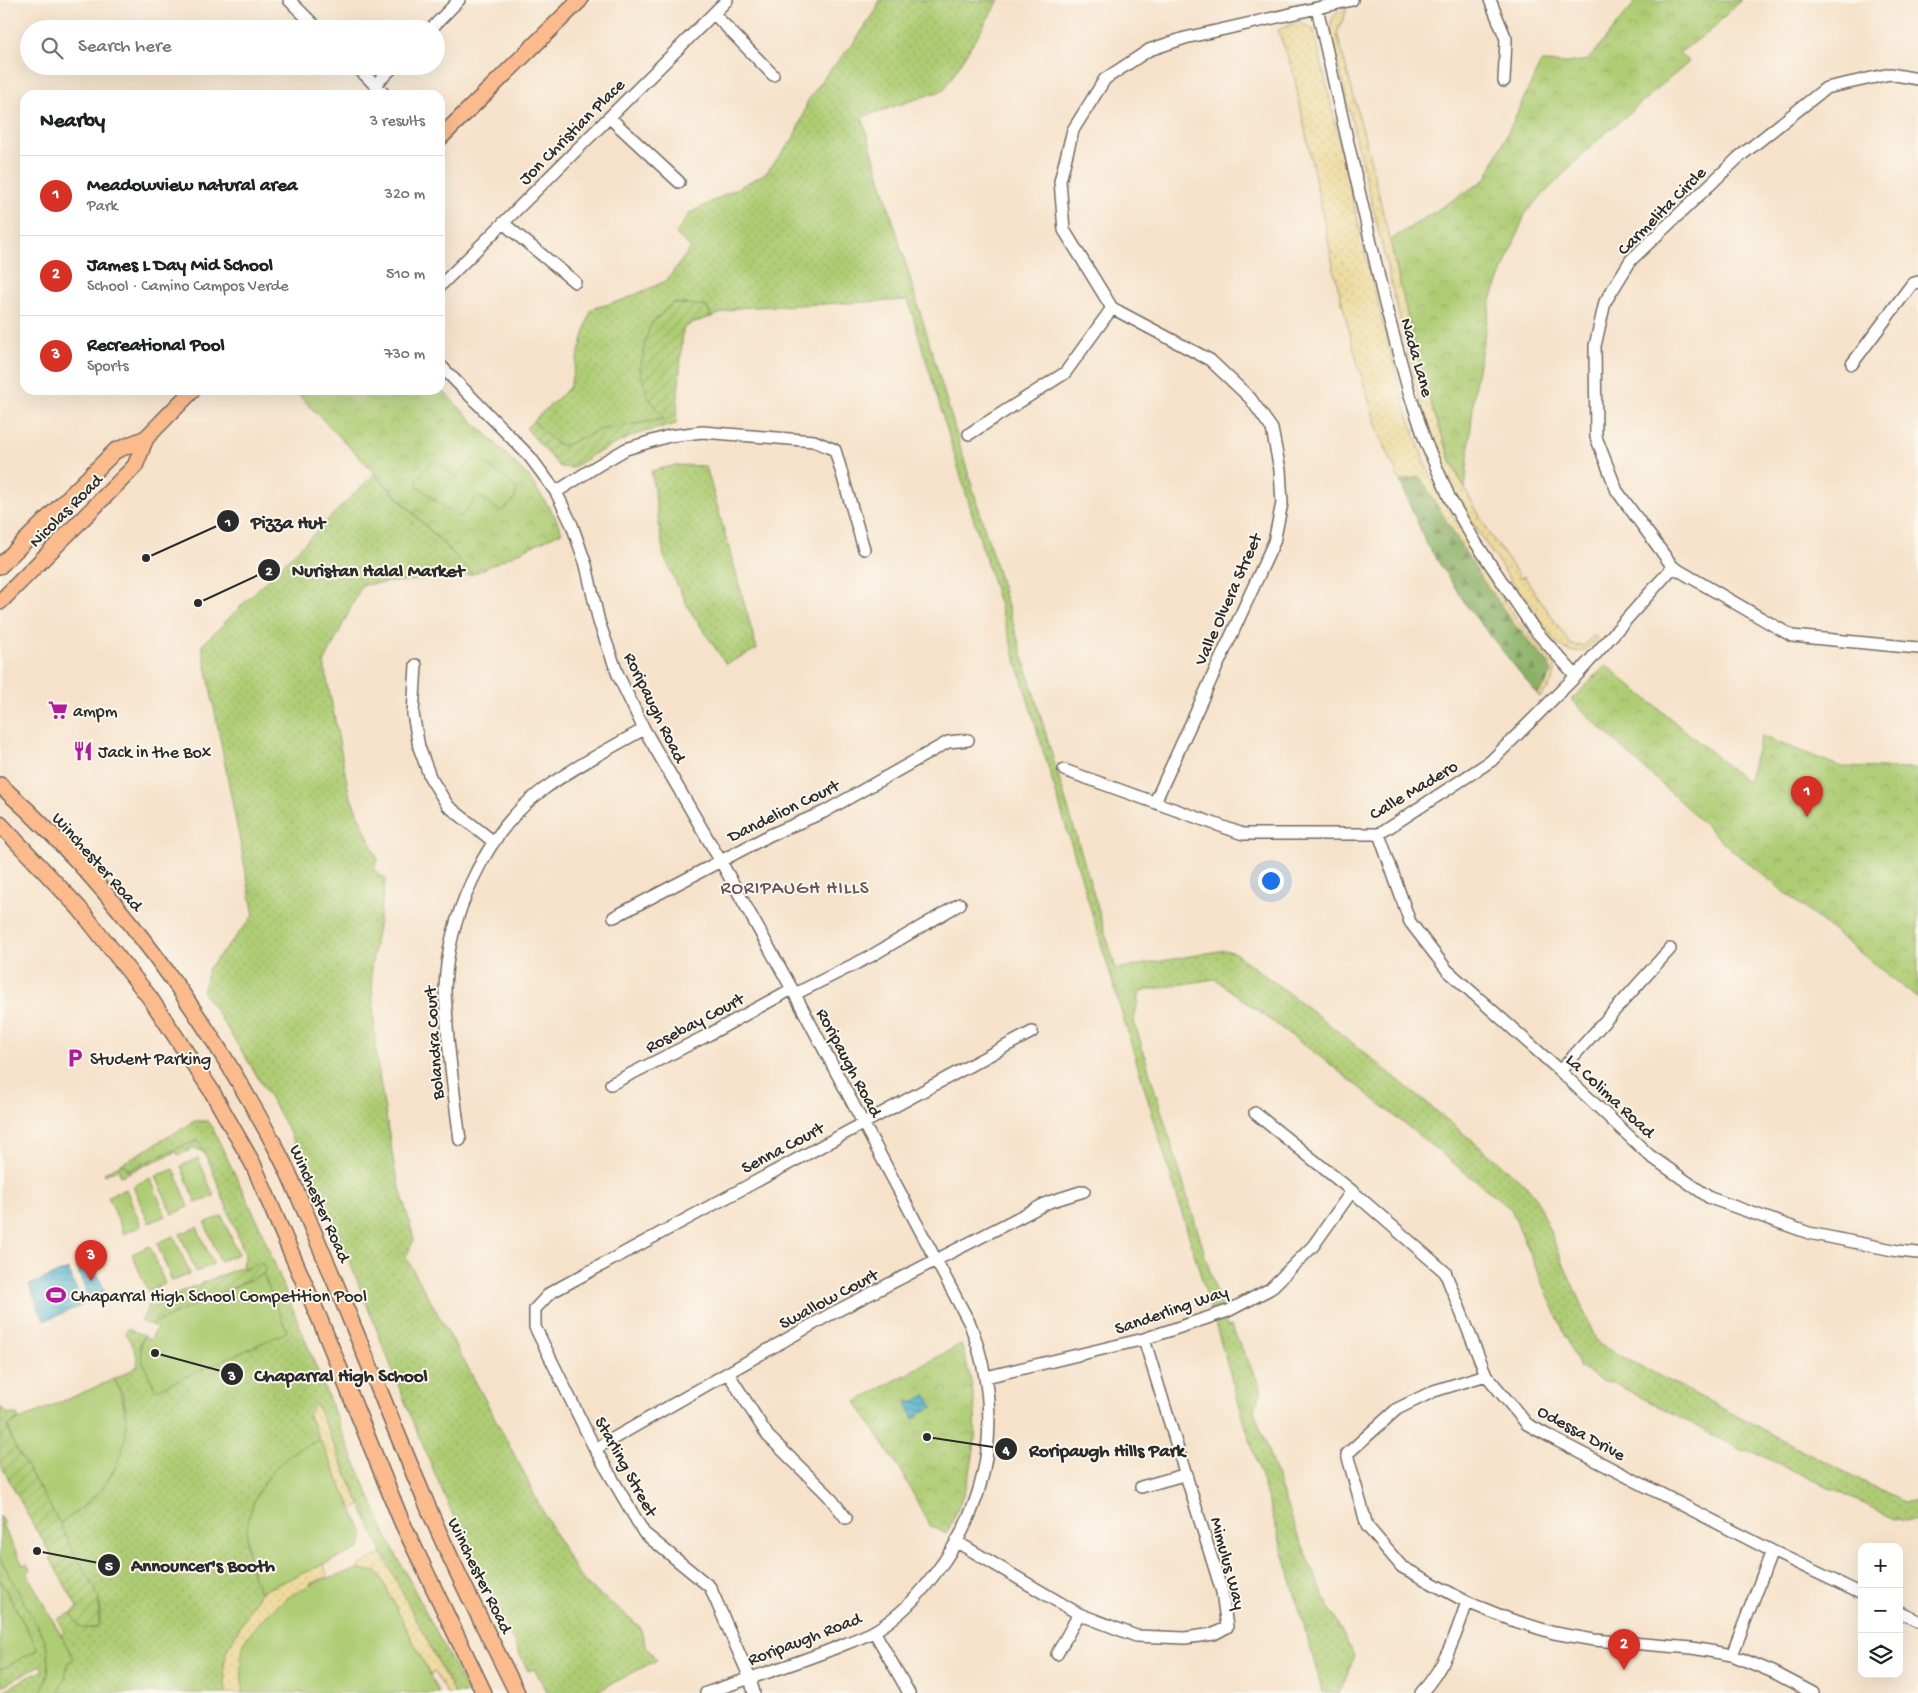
<!DOCTYPE html>
<meta charset="utf-8">
<style>
body{margin:0;font-family:"Gochi Hand",sans-serif;background:#f6f6f6;color:#202124}
.controls{position:absolute;right:15px;bottom:15px;display:grid;overflow:hidden;border-radius:10px;box-shadow:0 5px 20px #0002}
.controls button{width:45px;height:45px;display:grid;place-items:center;padding:0;border:0;border-bottom:1px solid #e0e0e0;background:#fff;color:#202124;font:25px sans-serif}
.you{position:absolute;left:1270px;top:880px;width:18px;height:18px;margin:-12px;border:4px solid #fff;border-radius:50%;background:#1a73e8;box-shadow:0 0 0 8px #1a73e833}
.badge{display:grid;place-items:center;width:32px;height:32px;border-radius:50%;background:#d93025;color:#fff;font-size:16px;font-weight:700}
.pin{position:absolute;translate:-50% -41px;filter:drop-shadow(0 1px 2px #0008)}
.pin::after{content:'';position:absolute;top:26px;width:18px;height:15px;background:inherit;clip-path:polygon(0 0,100% 0,50% 100%)}
.list{margin:0;padding:0;list-style:none}
h2{display:flex;justify-content:space-between;align-items:center;height:65px;margin:0;padding:0 20px;font-size:21px}
h2 small{font-size:16px;font-weight:400;color:#757577}
.list li{display:grid;grid-template-columns:32px 1fr auto;gap:15px;align-items:center;box-sizing:border-box;height:80px;padding:0 20px;border-top:1px solid #e0e0e0}
.list b{display:block;font-size:19px;white-space:nowrap}
.list p{margin:0;font-size:16px;white-space:nowrap;color:#757577}
.list em{font-size:16px;font-style:normal;color:#757577}
.icon{flex:none;width:28px;height:28px;fill:none;stroke:currentColor;stroke-width:2;stroke-linecap:round;stroke-linejoin:round}
.map{position:relative;flex:none;width:1918px;height:1693px;overflow:hidden}
.search{position:absolute;background:#fff;box-shadow:0 5px 20px #0002;left:20px;top:20px;width:425px;height:55px;display:flex;align-items:center;gap:12px;box-sizing:border-box;padding:0 18px;border-radius:28px;color:#757577;font-size:19px}
.panel{position:absolute;background:#fff;box-shadow:0 5px 20px #0002;left:20px;top:90px;width:425px;height:305px;border-radius:15px}
.map>svg:first-child{display:block}
.grass{fill:url(#grass-dots);stroke:#6c7c4f}
.forest{fill:url(#forest-firs);stroke:#5a6e48}
.sand{fill:url(#sand-dots);stroke:#8c8264}
.park{fill:url(#park-crowns);stroke:#6c7c4f}
.garden{fill:url(#garden-furrows);stroke:#6c7c4f}
.pitch{fill:#aecc73;stroke:#6c7c4f}
.water{fill:url(#water-rules);stroke:#3e6e7d}
.lines{fill:none;stroke-linecap:round;stroke-linejoin:round}
.minor-casing{stroke:#726b63;stroke-width:14}
.major-casing{stroke:#726b63;stroke-width:18}
.minor{stroke:#fff;stroke-width:11}
.major{stroke:#fbbb8c;stroke-width:15}
.labels{text-anchor:middle;stroke-width:4;stroke-linejoin:round;paint-order:stroke}
.street-label{font-size:18px;fill:#2b2b2b;stroke:#fbf7ec}
.poi-label{font-size:18px;fill:#2b2b2b;stroke:#fbf7ec;text-anchor:start}
.neighbourhood-label{font-size:19px;letter-spacing:1px;fill:#66535b;stroke:#fbf7ec}
.leader{fill:none;stroke:#2b2b2b;stroke-width:2}
.callout-dot{fill:#2b2b2b;stroke:#fbf7ec;stroke-width:2}
.mark-label{font-size:15px;text-anchor:middle;font-weight:bold;fill:#fff}
.callout-label{font-size:19px;text-anchor:middle;font-weight:bold;fill:#2b2b2b;stroke:#fbf7ec;stroke-width:4;stroke-linejoin:round;paint-order:stroke}
</style>
<div class="map">
<svg width="1918" height="1693" viewBox="0 0 1918 1693">
<defs>
<pattern id="grass-dots" width="8" height="8" patternUnits="userSpaceOnUse" patternTransform="scale(1.25)"><rect width="8" height="8" fill="#aecc73"/><path d="M2 2h.1M6 6h.1" fill="none" stroke="#96af64" stroke-width="1.8" stroke-linecap="round"/></pattern>
<pattern id="forest-firs" width="22" height="20" patternUnits="userSpaceOnUse" patternTransform="scale(1.25)"><rect width="22" height="20" fill="#8ab065"/><path d="M5 1l3.5 6h-7zM16 11l3.5 6h-7z" fill="#718f53"/></pattern>
<pattern id="sand-dots" width="8" height="8" patternUnits="userSpaceOnUse" patternTransform="scale(1.25)"><rect width="8" height="8" fill="#eeda9e"/><path d="M2 2h.1M6 6h.1" fill="none" stroke="#cb8" stroke-width="1.8" stroke-linecap="round"/></pattern>
<pattern id="park-crowns" width="20" height="18" patternUnits="userSpaceOnUse" patternTransform="scale(1.25)"><rect width="20" height="18" fill="#aecc73"/><path d="M2 6a3 3 0 1 1 6 0M12 15a3 3 0 1 1 6 0" fill="none" stroke="#96af64"/></pattern>
<pattern id="garden-furrows" width="10" height="10" patternUnits="userSpaceOnUse" patternTransform="scale(1.25)"><rect width="10" height="10" fill="#aecc73"/><path d="M-1 1l2-2M0 10L10 0M9 11l2-2" fill="none" stroke="#96af64"/></pattern>
<pattern id="water-rules" width="6" height="5" patternUnits="userSpaceOnUse" patternTransform="scale(1.25)"><rect width="6" height="5" fill="#50b2cf"/><path d="M0 2.5h6" fill="none" stroke="#4391a8"/></pattern>
</defs>
<rect width="100%" height="100%" fill="#fbf7ec"/>
<filter id="ink" filterUnits="userSpaceOnUse"><feTurbulence type="fractalNoise" baseFrequency=".02" numOctaves="2"/><feDisplacementMap in="SourceGraphic" scale="10" xChannelSelector="R" yChannelSelector="G"/><feConvolveMatrix kernelMatrix="1 2 1 2 8 2 1 2 1" color-interpolation-filters="sRGB"/></filter>
<filter id="wash" filterUnits="userSpaceOnUse"><feTurbulence type="fractalNoise" baseFrequency=".0096" numOctaves="4" result="noise"/><feDisplacementMap in="SourceGraphic" scale="20" xChannelSelector="R" yChannelSelector="G"/><feGaussianBlur stdDeviation="1.12" result="paint"/><feColorMatrix in="noise" values="0 0 0 0 0 0 0 0 0 0 0 0 0 0 0 0 0 1.4 0 .05"/><feComposite in="paint" operator="in"/></filter>
<g filter="url(#wash)">
<rect width="100%" height="100%" fill="#f6e2ca"/>
<path class="grass" d="M879 0H999L944 90 862 117 1116 969 1225 950 1235 953C1335 1026 1430 1106 1526 1185L1535 1196 1596 1340 1600 1345 1903 1502 1918 1501V1521L1895 1519 1750 1450 1743 1451 1614 1383 1601 1380 1579 1367 1511 1209 1331 1065 1215 979 1140 991 1134 1021 1227 1327 1231 1326 1262 1390 1254 1410 1290 1515 1326 1601 1354 1656 1347 1677 1338 1693H1323L1274 1520 908 300 736 308 711 317 709 311 705 306 673 303 652 323 648 397 664 419 599 430 563 446 556 443 533 421 569 388 591 309 623 300 666 281 691 248 676 234 690 213 766 173 793 139 803 116 807 102 829 71 853 44 877 9Z
M676 465 706 466 757 649 726 664 689 609 664 557 651 471Z
M374 474 473 574 362 585 324 663 349 793 378 860 374 868 378 875 386 878 371 967 376 1057 395 1170 414 1239 406 1257 473 1377 524 1473 535 1497 574 1568 587 1585 619 1609 640 1627 646 1647 657 1660 594 1693H548L534 1669 528 1671C496 1607 464 1542 436 1476 390 1371 354 1261 303 1158 273 1100 239 1045 203 992L208 969 254 915 202 645Z
M195 1121H208L211 1125 257 1220 345 1439 389 1541 468 1693H454L382 1553 316 1404 308 1415 320 1440 298 1450 286 1459 277 1467 257 1494 246 1544 252 1573 260 1592 227 1650 224 1665 226 1693H58L68 1662 73 1659 61 1635 64 1633 57 1619 71 1613C77 1624 82 1632 96 1627L100 1621 99 1598 72 1549 60 1523C75 1514 88 1504 100 1491 121 1468 129 1431 124 1400 123 1393 118 1386 114 1379L137 1367C140 1355 131 1343 125 1333L127 1329 144 1335 140 1344 142 1357 287 1332 263 1274 265 1271 246 1269 242 1265 245 1254 210 1164 199 1142 195 1141 128 1170 123 1163Z
M0 1558 44 1638C51 1658 51 1675 40 1693H0L35 1673 37 1674 43 1670 40 1665 0 1687V1670L38 1649 0 1580Z"/>
<path class="forest" d="M1417 477 1422 480 1478 573 1514 624 1551 667C1553 678 1544 686 1537 694L1469 609 1426 543 1400 481Z"/>
<path class="sand" d="M1347 10 1337 33 1369 154 1424 384 1451 462 1465 489 1491 536 1521 578 1524 576 1571 645 1584 646 1593 636 1597 638C1593 642 1588 648 1584 650 1573 655 1560 648 1553 639 1524 599 1495 559 1469 517 1448 481 1434 441 1420 402L1330 31C1331 18 1334 11 1347 10Z
M1300 23 1314 30 1365 253 1405 408 1426 466 1471 549 1519 623 1555 666C1556 680 1549 687 1540 697L1537 694 1546 684 1552 672 1549 664 1514 624 1478 573 1422 480 1417 477 1400 481 1378 430 1358 365 1335 275 1293 71 1278 30 1290 25Z
M316 1404 360 1505 352 1509 308 1414Z
M382 1553 454 1693H446L435 1672 430 1675 378 1572 359 1570 358 1566Z
M323 1564 328 1576 310 1584 243 1690 244 1693H226L224 1665 227 1650 260 1592Z"/>
<path class="park" d="M1637 0H1741L1709 32 1679 53 1689 62 1593 144 1526 212 1491 300 1475 385 1465 489C1426 411 1410 325 1390 240L1486 179 1541 62 1566 63 1588 60Z
M440 388 529 477 554 515 562 532 473 574 294 390H440Z
M1606 665 1748 783 1761 736 1842 767 1918 769V999L1733 851 1571 700Z
M961 1344C984 1414 980 1469 946 1534L929 1525 903 1474 856 1402Z"/>
<path class="garden" d="M673 303 705 306 709 311 711 317 692 323 683 329 676 424 637 434 594 454 572 468 560 467 526 428 533 421 556 443 563 446 599 430 664 419 648 397 640 370 646 338 652 323Z
M195 1141 199 1142 205 1153 195 1148 178 1155 176 1152 121 1176 118 1169 105 1175 104 1173 123 1163 128 1170Z
M260 1263 263 1264 265 1271 263 1274 151 1325 141 1322 149 1305 152 1307 157 1306 160 1300 242 1267 246 1269Z
M0 1407 7 1413 17 1415 19 1419 7 1426 14 1445 60 1523 72 1549 95 1589 99 1598V1625L96 1627 84 1629 76 1622 71 1613 78 1609 50 1558 52 1556 38 1532H37L0 1463Z"/>
<path class="pitch" d="M478 458 517 488C517 498 510 507 500 511L478 495 463 515 458 517 417 486V480L431 462H435L456 478 471 460Z
M198 1158 214 1196 196 1203 181 1166Z
M174 1169 189 1207 172 1214 156 1176Z
M150 1178 166 1216 149 1223 133 1186Z
M126 1189 141 1226 124 1234 108 1196Z
M222 1216 238 1254 220 1261 205 1223Z
M197 1227 213 1264 196 1272 180 1234Z
M174 1236 190 1274 172 1281 157 1243Z
M150 1246 165 1284 148 1291 132 1254Z
M263 1274 287 1332 156 1390C148 1372 135 1355 144 1336L150 1340 157 1328 151 1325Z
M114 1379C145 1437 112 1492 60 1523L14 1445 8 1425Z
M320 1440 364 1535 360 1548 260 1592C241 1550 241 1512 270 1475 278 1465 288 1455 299 1449 306 1446 313 1443 320 1440Z
M0 1516 5 1523 2 1525 23 1565 27 1564 30 1570 26 1572 74 1659 68 1662 65 1678 58 1693H40C51 1675 51 1658 44 1638L0 1558Z
M359 1570 378 1572 439 1693H244C241 1679 240 1662 243 1647 244 1640 250 1633 255 1628 282 1595 319 1577 359 1570Z
M0 1580 38 1649 0 1670Z"/>
<path class="water" d="M92 1260 106 1295 90 1302 76 1266Z
M68 1269 83 1305 44 1321 29 1285Z
M926 1395 933 1407 918 1414 919 1416 914 1419 906 1403 910 1401 912 1403Z"/>
</g>
<g filter="url(#ink)">
<g class="lines">
<defs>
<path id="minor" d="M289 0 318 29
M1490 0 1506 39 1504 81
M1317 8 1385 304 1409 392 1426 443 1450 499 1474 540 1534 629 1576 676
M714 14 773 75
M431 29 459 0
M356 66 385 95
M1918 79 1890 74 1826 88 1739 157 1631 260 1605 302 1595 346 1596 437 1617 491 1673 567 1792 636 1918 648
M375 85 394 66
M610 118 679 182
M503 223 575 282
M440 286 727 0
M1852 364 1912 284 1918 282
M440 365 530 457 556 492 572 525 586 565 599 622 618 675 644 729 720 860 792 989 970 1324C1004 1412 992 1501 934 1575 918 1597 897 1618 873 1632 865 1636 855 1640 845 1644 800 1663 752 1677 706 1693
M969 434 1065 373 1112 308
M556 492 597 466 626 449 669 436 702 432 814 441 835 450 864 549
M416 665 413 714 419 747 430 777 448 806 494 842
M1064 770 1243 834H1379L1491 761 1576 676 1673 567
M1155 802 1274 542 1282 503 1280 470 1272 429 1250 398 1210 360 1112 308 1064 230 1060 181 1073 130 1105 79 1149 50 1185 38 1352 0
M1379 834 1410 922 1447 970 1560 1071 1649 1155 1710 1198 1809 1233 1898 1251 1918 1253
M614 917 770 835 824 812 948 742 968 740
M795 994 871 956 960 904
M1560 1071 1670 949
M611 1084 708 1035 792 989
M1255 1113 1352 1191 1445 1272 1486 1375 1527 1424 1556 1440 1772 1551 1862 1594
M460 1140C455 1102 450 1065 447 1027 447 1014 445 1001 445 989 447 920 484 834 540 792 572 768 609 749 644 729
M728 1373 768 1436 828 1495 846 1518
M1486 1375 1434 1391 1397 1409 1347 1454 1367 1526 1402 1567 1467 1602 1509 1619 1554 1633 1594 1640 1692 1648 1732 1655 1773 1672 1813 1693
M986 1377 1144 1339 1228 1311 1270 1289 1313 1246 1352 1191
M595 1449 829 1315 1049 1202 1084 1191
M1141 1487 1187 1474
M957 1542 1079 1614 1136 1636 1185 1638 1214 1634 1227 1627 1222 1592 1144 1339
M1899 1612 1918 1621
M874 1631 909 1693
M1057 1654 1079 1614
M1732 1655 1772 1551
M754 1693 750 1678 710 1587 644 1533 595 1449 535 1327V1309L550 1293 1032 1032
M1421 1693C1445 1667 1456 1635 1467 1602"/>
<path id="major" d="M440 138 580 0
M0 566 115 451 146 438
M0 602 135 466 146 438 193 390
M0 785C115 887 206 1016 277 1150 293 1180 305 1212 318 1242 356 1330 390 1419 428 1507 454 1570 487 1631 517 1693
M0 824 79 908 150 998 211 1090 253 1164 320 1320 401 1520 484 1693"/>
</defs>
<use href="#minor" class="minor-casing"/>
<use href="#major" class="major-casing"/>
<use href="#minor" class="minor"/>
<use href="#major" class="major"/>
</g>
</g>
<defs>
<symbol id="supermarket-bare" viewBox="-9 -9 18 18"><path d="M-6-5.5h2.5l.6 2H6L4.5 2H-2.5L-4.4-4H-6ZM-1.5 3.2a1.3 1.3 0 1 0 .1 0ZM3 3.2a1.3 1.3 0 1 0 .1 0Z" fill="#b5179e" stroke="#fbf7ec" stroke-width="2.5" paint-order="stroke"/></symbol>
<symbol id="restaurant-bare" viewBox="-9 -9 18 18"><path d="M-5-6h1v4h1v-4h1v4h1v-4h1v5L-1.5 .5V6h-2V.5L-5-1ZM5-6V6H3V1.5H1.5Q1.5-4 5-6Z" fill="#b5179e" stroke="#fbf7ec" stroke-width="2.5" paint-order="stroke"/></symbol>
<symbol id="parking-bare" viewBox="-9 -9 18 18"><path d="M-3.5-5.5H1a3.5 3.5 0 0 1 0 7H-1V5.5H-3.5ZM-1-3.4V-.6H.8a1.4 1.4 0 0 0 0-2.8Z" fill="#b5179e" stroke="#fbf7ec" stroke-width="2.5" paint-order="stroke"/></symbol>
<symbol id="stadium-bare" viewBox="-9 -9 18 18"><path d="M0-5a6.5 5 0 1 0 0 10a6.5 5 0 1 0 0-10ZM-3.5-1.8h7v3.6h-7Z" fill="#b5179e" stroke="#fbf7ec" stroke-width="2.5" paint-order="stroke"/></symbol>
</defs>
<g fill-rule="evenodd">
<use href="#supermarket-bare" x="44" y="696" width="28" height="28"/>
<use href="#restaurant-bare" x="69" y="737" width="28" height="28"/>
<use href="#parking-bare" x="61" y="1044" width="28" height="28"/>
<use href="#stadium-bare" x="42" y="1281" width="28" height="28"/>
</g>
<g class="labels">
<g class="street-label">
<text transform="translate(571 131) rotate(-45)" y="6">Jon Christian Place</text>
<text transform="translate(1661 210) rotate(-45)" y="6">Carmelita Circle</text>
<text transform="translate(1418 357) rotate(74)" y="6">Nada Lane</text>
<text transform="translate(65 510) rotate(-45)" y="6">Nicolas Road</text>
<text transform="translate(1227 599) rotate(-66)" y="6">Valle Olvera Street</text>
<text transform="translate(656 707) rotate(64)" y="6">Roripaugh Road</text>
<text transform="translate(1413 789) rotate(-31)" y="6">Calle Madero</text>
<text transform="translate(783 810) rotate(-26)" y="6">Dandelion Court</text>
<text transform="translate(98 861) rotate(48)" y="6">Winchester Road</text>
<text transform="translate(694 1022) rotate(-28)" y="6">Rosebay Court</text>
<text transform="translate(433 1043) rotate(-94)" y="6">Bolandra Court</text>
<text transform="translate(850 1062) rotate(62)" y="6">Roripaugh Road</text>
<text transform="translate(1611 1095) rotate(43)" y="6">La Colima Road</text>
<text transform="translate(782 1147) rotate(-28)" y="6">Senna Court</text>
<text transform="translate(321 1203) rotate(66)" y="6">Winchester Road</text>
<text transform="translate(828 1298) rotate(-28)" y="6">Swallow Court</text>
<text transform="translate(1171 1309) rotate(-19)" y="6">Sanderling Way</text>
<text transform="translate(1582 1432) rotate(29)" y="6">Odessa Drive</text>
<text transform="translate(627 1466) rotate(61)" y="6">Starling Street</text>
<text transform="translate(1229 1563) rotate(75)" y="6">Mimulus Way</text>
<text transform="translate(481 1575) rotate(64)" y="6">Winchester Road</text>
<text transform="translate(804 1638) rotate(-21)" y="6">Roripaugh Road</text>
</g>
<g class="poi-label">
<text x="73" y="716">ampm</text>
<text x="98" y="757">Jack in the Box</text>
<text x="90" y="1064">Student Parking</text>
<text x="71" y="1301">Chaparral High School Competition Pool</text>
</g>
<g class="neighbourhood-label">
<text x="795" y="893">RORIPAUGH HILLS</text>
</g>
</g>
<path class="leader" d="M146 558L228 521M198 603L269 570M155 1353L232 1374M927 1437L1006 1449M37 1551L109 1565"/>
<g class="callout-dot">
<circle cx="146" cy="558" r="5"/>
<circle cx="198" cy="603" r="5"/>
<circle cx="155" cy="1353" r="5"/>
<circle cx="927" cy="1437" r="5"/>
<circle cx="37" cy="1551" r="5"/>
<circle cx="228" cy="521" r="12"/>
<circle cx="269" cy="570" r="12"/>
<circle cx="232" cy="1374" r="12"/>
<circle cx="1006" cy="1449" r="12"/>
<circle cx="109" cy="1565" r="12"/>
</g>
<g class="mark-label">
<text x="228" y="526">1</text>
<text x="269" y="575">2</text>
<text x="232" y="1380">3</text>
<text x="1006" y="1454">4</text>
<text x="109" y="1570">5</text>
</g>
<g class="callout-label">
<text x="288" y="528">Pizza Hut</text>
<text x="378" y="576">Nuristan Halal Market</text>
<text x="341" y="1381">Chaparral High School</text>
<text x="1107" y="1456">Roripaugh Hills Park</text>
<text x="203" y="1571">Announcer's Booth</text>
</g>
</svg>
<div class="controls">
<button>+</button>
<button>−</button>
<button><svg class="icon" aria-label="layers" viewBox="0 0 24 24"><path d="M12 4l9 5-9 5-9-5zM3 14l9 5 9-5"/></svg></button>
</div>
<div class="you"></div>
<div class="pin badge" style="left:1807px;top:817px">1</div>
<div class="pin badge" style="left:1624px;top:1670px">2</div>
<div class="pin badge" style="left:91px;top:1281px">3</div>
<div class="search"><svg class="icon" aria-label="search" viewBox="0 0 24 24"><circle cx="10" cy="10" r="6"/><path d="M15 15l6 6"/></svg>Search here</div>
<section class="panel">
<h2>Nearby<small>3 results</small></h2>
<ul class="list">
<li><span class="badge">1</span><div><b>Meadowview natural area</b><p>Park</p></div><em>320 m</em></li>
<li><span class="badge">2</span><div><b>James L Day Mid School</b><p>School · Camino Campos Verde</p></div><em>510 m</em></li>
<li><span class="badge">3</span><div><b>Recreational Pool</b><p>Sports</p></div><em>730 m</em></li>
</ul>
</section>
</div>
